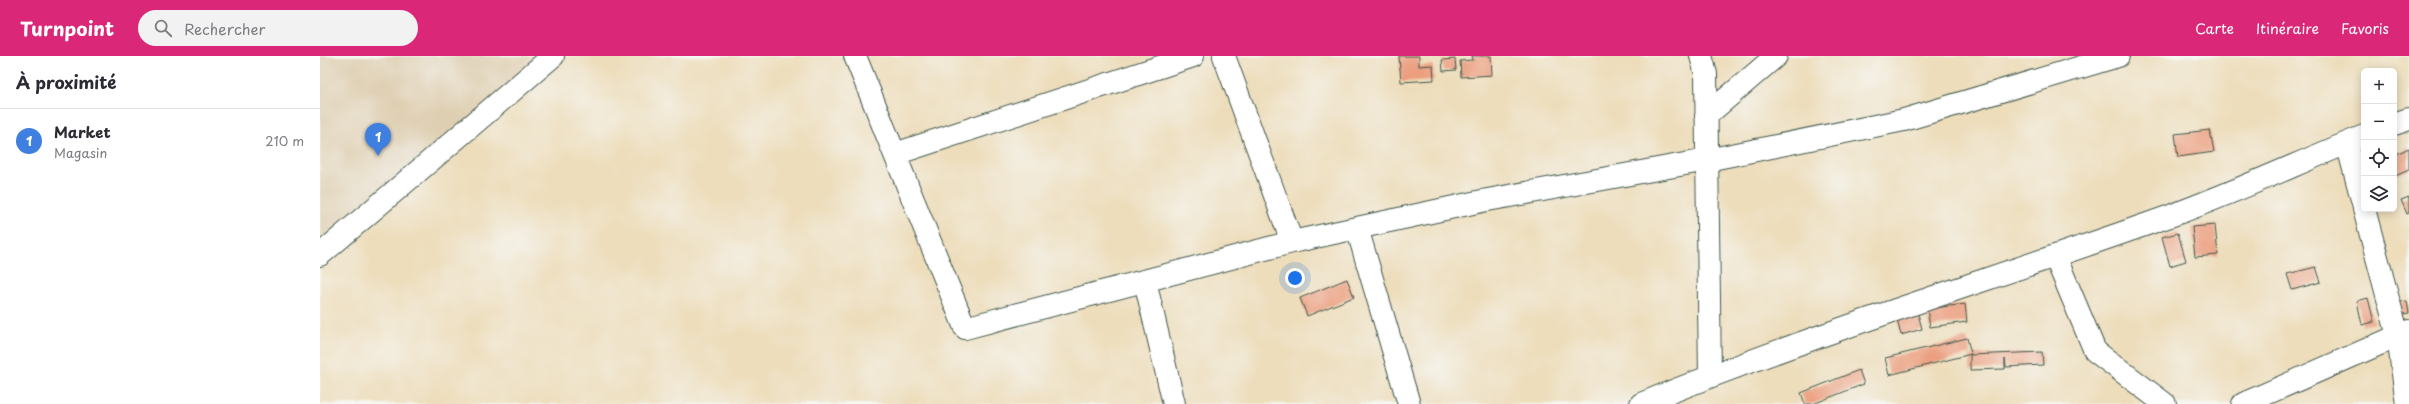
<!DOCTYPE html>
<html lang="fr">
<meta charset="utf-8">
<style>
body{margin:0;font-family:"Playpen Sans",sans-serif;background:#f2f2f3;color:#2b2b33}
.controls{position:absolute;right:12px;top:12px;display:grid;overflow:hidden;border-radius:6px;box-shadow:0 2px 10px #0003}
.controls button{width:36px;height:36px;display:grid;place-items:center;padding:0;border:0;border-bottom:1px solid #e1e1e2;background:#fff;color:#2b2b33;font:20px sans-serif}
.you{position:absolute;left:975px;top:222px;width:14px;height:14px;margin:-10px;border:3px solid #fff;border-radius:50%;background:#1a73e8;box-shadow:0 0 0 6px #1a73e833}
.badge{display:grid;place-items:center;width:26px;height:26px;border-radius:50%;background:#db2777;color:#fff;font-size:13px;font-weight:700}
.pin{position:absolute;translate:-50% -33px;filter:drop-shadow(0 1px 2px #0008)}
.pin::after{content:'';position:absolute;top:21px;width:14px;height:12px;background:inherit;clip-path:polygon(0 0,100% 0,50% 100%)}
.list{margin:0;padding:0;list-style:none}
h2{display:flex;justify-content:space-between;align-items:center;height:52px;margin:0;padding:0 16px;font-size:17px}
h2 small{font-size:13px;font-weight:400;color:#7c7c81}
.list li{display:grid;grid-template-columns:26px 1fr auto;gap:12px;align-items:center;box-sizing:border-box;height:64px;padding:0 16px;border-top:1px solid #e1e1e2}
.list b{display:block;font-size:15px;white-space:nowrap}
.list p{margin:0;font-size:13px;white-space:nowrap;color:#7c7c81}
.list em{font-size:13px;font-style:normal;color:#7c7c81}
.icon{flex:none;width:22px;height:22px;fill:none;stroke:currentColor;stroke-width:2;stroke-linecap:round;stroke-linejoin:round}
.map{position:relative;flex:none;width:2089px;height:348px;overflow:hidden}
header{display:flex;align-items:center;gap:24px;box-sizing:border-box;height:56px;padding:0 20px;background:#db2777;color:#fff}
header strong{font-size:19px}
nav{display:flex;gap:22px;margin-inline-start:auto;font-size:14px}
.search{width:280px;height:36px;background:#f2f2f3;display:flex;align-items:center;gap:10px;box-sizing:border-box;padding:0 14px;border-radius:22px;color:#7c7c81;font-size:15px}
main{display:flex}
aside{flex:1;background:#fff}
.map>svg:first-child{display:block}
.built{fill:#dfcfb2}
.building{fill:#eb9f7f}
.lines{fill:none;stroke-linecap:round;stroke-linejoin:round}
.minor-casing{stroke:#3e5548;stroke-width:24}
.minor{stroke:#fff;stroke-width:22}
</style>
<header>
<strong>Turnpoint</strong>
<div class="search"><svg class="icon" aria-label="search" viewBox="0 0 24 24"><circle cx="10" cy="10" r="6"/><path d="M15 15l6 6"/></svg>Rechercher</div>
<nav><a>Carte</a><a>Itinéraire</a><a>Favoris</a></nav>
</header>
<main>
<aside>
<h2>À proximité<small></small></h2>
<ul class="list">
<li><span class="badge" style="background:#3f7fe0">1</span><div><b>Market</b><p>Magasin</p></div><em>210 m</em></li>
</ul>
</aside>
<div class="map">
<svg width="2089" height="348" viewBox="0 0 2089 348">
<rect width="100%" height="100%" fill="#f6f6f2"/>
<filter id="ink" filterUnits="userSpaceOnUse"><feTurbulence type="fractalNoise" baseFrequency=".025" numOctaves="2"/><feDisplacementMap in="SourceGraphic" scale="8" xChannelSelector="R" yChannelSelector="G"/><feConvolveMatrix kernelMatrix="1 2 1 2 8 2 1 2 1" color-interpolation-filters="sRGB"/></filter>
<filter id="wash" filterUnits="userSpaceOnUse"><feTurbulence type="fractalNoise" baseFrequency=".012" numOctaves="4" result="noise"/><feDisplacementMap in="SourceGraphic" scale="16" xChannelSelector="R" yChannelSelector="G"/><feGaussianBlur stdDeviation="0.9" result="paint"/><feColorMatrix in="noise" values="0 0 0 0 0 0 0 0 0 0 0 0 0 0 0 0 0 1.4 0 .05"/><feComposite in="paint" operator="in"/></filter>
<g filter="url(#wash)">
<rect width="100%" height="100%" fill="#edddbb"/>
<path class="built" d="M0 0H233L0 199Z"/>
<g id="blocks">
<path class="building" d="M1079 0H1099V10L1113 9 1114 24 1081 26Z
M1152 0H1171L1172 19 1141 21 1140 5 1153 4Z
M1135 3 1136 14 1123 15 1122 4Z
M1890 74 1894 96 1858 101 1855 78Z
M2089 92V114L2075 120 2074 99Z
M2089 141V157L2087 158 2081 144Z
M1895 169 1898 199 1875 201 1872 171Z
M1858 177 1866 205 1850 210 1842 181Z
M1996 211 2001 226 1972 234 1967 218Z
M1027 223 1034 241 987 260 980 242Z
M2048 242 2054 266 2042 269 2037 245Z
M2087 245 2089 257 2074 260 2072 247Z
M1645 248 1647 266 1610 271 1607 253Z
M1598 258 1602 273 1581 279 1577 264Z
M1647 282 1651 298 1569 319 1565 302Z
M1722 296 1723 309 1686 311 1685 303V313L1650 314V299Z
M1539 314 1544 328 1493 348H1485L1481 337Z"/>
</g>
</g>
<g filter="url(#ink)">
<use href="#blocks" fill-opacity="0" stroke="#3e5548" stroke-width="1"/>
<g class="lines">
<defs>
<path id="minor" d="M535 0 645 272 972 186 1162 145 1387 104 1584 64 1798 0
M904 0 972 186
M1381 0 1386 18 1390 320
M1386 60 1456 0
M2074 68 2089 63
M2027 87 2044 151
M575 98 873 0
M2044 153 2078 280 2087 348
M1037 172 1089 348
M0 199 233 0
M1735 200 1775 295 1845 348
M825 225 854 348
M1321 348C1494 277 1674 223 1850 160 1916 136 1980 106 2044 80
M1923 348 2089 275"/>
</defs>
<use href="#minor" class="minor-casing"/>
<use href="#minor" class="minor"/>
</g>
</g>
</svg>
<div class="controls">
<button>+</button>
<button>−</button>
<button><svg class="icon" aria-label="locate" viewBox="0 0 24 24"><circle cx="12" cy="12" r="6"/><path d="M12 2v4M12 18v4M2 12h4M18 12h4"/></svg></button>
<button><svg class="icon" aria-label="layers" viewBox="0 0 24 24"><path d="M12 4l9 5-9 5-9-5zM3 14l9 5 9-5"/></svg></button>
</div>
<div class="you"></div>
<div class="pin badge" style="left:58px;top:100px;background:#3f7fe0">1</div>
</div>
</main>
